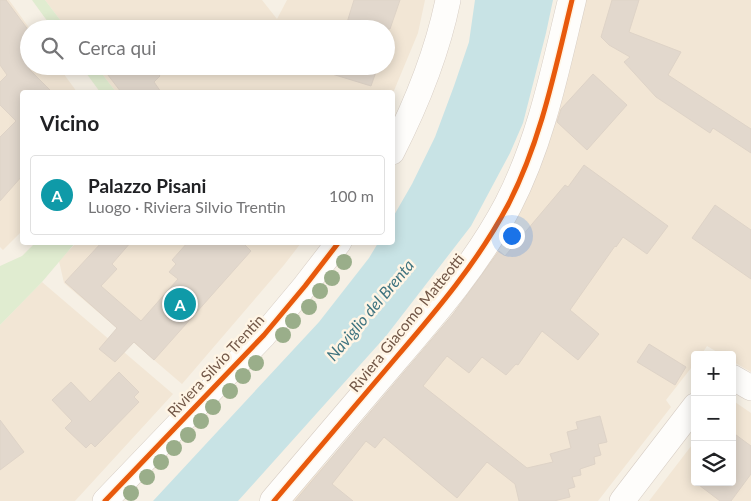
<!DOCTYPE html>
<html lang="it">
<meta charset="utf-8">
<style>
body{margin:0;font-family:Lato,sans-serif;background:#f2f2f2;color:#202124}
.controls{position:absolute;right:15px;bottom:15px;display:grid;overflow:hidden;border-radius:5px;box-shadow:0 2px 12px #0003}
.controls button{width:45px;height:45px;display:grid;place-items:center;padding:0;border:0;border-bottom:1px solid #e0e0e0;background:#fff;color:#202124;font:25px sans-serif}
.you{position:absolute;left:511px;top:235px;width:18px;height:18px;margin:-12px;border:4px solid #fff;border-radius:50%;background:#1a73e8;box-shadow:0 0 0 8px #1a73e833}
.badge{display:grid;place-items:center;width:32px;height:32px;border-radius:50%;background:#2563eb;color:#fff;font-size:16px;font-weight:700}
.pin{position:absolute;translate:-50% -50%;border:2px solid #fff;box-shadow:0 1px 5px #0006}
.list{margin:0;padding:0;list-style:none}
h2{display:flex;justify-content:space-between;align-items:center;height:65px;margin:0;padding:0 20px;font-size:21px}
h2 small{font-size:16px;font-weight:400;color:#757577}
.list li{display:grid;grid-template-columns:32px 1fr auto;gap:15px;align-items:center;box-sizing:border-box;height:80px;margin:0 10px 10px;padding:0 10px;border:1px solid #e0e0e0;border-radius:5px}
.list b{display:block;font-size:19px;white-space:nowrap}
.list p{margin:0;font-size:16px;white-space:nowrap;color:#757577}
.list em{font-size:16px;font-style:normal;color:#757577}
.icon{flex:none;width:28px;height:28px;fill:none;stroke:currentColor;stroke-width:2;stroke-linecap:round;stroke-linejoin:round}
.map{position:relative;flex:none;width:751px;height:501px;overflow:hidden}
.search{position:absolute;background:#fff;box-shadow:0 2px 12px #0003;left:20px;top:20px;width:375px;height:55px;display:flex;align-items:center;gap:12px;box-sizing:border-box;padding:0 18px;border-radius:28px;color:#757577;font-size:19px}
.panel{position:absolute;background:#fff;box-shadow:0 2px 12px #0003;left:20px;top:90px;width:375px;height:155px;border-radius:5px}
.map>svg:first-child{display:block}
.residential{fill:#f2e6d5}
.green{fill:#e0ecd0}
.water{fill:#c8e3e5}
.building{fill:#e2d8cd;stroke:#ded3c7}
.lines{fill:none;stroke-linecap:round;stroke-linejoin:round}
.minor-casing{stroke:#d7cdc4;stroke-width:26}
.tertiary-casing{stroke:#d7cdc4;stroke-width:29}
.minor{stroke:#fefdfb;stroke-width:25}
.tertiary{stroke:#fefdfb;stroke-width:28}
.cycleway-casing{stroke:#fff5e5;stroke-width:8}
.cycleway{stroke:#e8590c;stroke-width:5}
.tree{fill:#9aae8a}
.labels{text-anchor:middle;stroke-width:5;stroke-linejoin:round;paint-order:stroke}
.street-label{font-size:15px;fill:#725747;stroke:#fff5e5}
.water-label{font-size:16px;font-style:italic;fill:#3e737f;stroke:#fff5e5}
</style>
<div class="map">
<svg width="751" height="501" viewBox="0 0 751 501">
<rect width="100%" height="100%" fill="#f6f0e5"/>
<path class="residential" d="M0 0H9L30 29H29V66H58L77 92H22V231L3 250 0 247Z
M45 0H262L277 19 287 0H425L418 33 393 93 116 92 96 66H386V29H67Z
M578 0H751V372L732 361V355H722L707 346 701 355H695V363L666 400 671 407 598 501H291L454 325 493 253Z
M76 243H301L284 265 182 384 64 283 59 261Z
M42 282 173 394 75 501H0V325Z
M732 400 751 413V501H649L695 441V482H732Z"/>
<path class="green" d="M32 0H45L67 29H53Z
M81 66H96L116 92H100Z
M36 242 75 243 42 282 0 325V266L22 256Z"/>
<path class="water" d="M475 0H553L546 33 523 123 510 153 471 226 386 336 238 501H153L319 322 369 258 378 243 392 242 393 217 412 184 435 137 454 86 469 42Z"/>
<path class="building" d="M0 0H6L29 31V69L52 92H22V176L0 201V137L16 121 0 105V82L7 75 0 65Z
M354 0H400L390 29H345Z
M612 0H639L629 32 681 52 668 75 751 129V153L713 128 710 133 656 97 624 62 630 57 609 45 601 37Z
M101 66H152L160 76 154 82 161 92H121Z
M320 66H378L371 86 319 70Z
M593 74 627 105 587 150 557 122 561 109Z
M584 165 668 226 647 254 623 237 616 247 615 246 570 310 599 334 578 360 542 331 518 365 516 364 506 375 482 357 469 373 447 356 423 386 527 468 553 462 550 454 571 448 567 432 578 429 576 422 600 416 607 442 598 444 601 455 594 457 595 464 580 469 581 475 572 477 575 487 568 489 570 497 554 501H519L515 484 487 462 457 498 384 437 375 448 366 441 332 484 353 501H295L453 314 499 251 505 256 565 185 568 187Z
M715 205 751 230V279L692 238Z
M102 242H131L112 264 117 269 101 286 141 321 178 279 169 272 176 264 172 260 188 242H242L251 251 154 360 134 342 115 362 99 349 117 328 65 282Z
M649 344 686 367 675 385 637 362Z
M119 372 139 392 134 397 139 402 95 447 91 443 86 448 65 428 72 421 52 400 71 382 90 402Z
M0 420 24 452 0 470Z
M732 432 751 446V474L731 501H720L695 482H732Z"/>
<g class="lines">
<defs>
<path id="minor" d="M392 152C417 103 437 54 448 0
M732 377 751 388
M105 501 264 335 305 286 339 242
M622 501 695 406"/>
<path id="tertiary" d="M274 501C314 454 354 407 394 360 436 311 478 262 508 205 541 141 555 70 572 0"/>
</defs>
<use href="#minor" class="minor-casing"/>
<use href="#tertiary" class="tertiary-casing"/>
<use href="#minor" class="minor"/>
<use href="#tertiary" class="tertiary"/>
<defs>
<path id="cycleway" d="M105 501 264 335 305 286 339 242
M274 501C314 454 354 407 394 360 436 311 478 262 508 205 541 141 555 70 572 0"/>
</defs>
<use href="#cycleway" class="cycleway-casing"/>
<use href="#cycleway" class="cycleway"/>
</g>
<g class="tree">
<circle cx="344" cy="262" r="8"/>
<circle cx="332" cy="278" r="8"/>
<circle cx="320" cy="291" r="8"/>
<circle cx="309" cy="307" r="8"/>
<circle cx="293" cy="321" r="8"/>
<circle cx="283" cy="335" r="8"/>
<circle cx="256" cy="363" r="8"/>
<circle cx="243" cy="376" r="8"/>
<circle cx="230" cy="391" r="8"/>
<circle cx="213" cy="407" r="8"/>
<circle cx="201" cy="421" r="8"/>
<circle cx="188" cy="435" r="8"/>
<circle cx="174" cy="448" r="8"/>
<circle cx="161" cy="462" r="8"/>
<circle cx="147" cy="477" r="8"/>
<circle cx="131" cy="493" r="8"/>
</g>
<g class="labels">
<g class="street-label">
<text transform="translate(407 323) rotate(-51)" y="5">Riviera Giacomo Matteotti</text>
<text transform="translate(216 366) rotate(-47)" y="5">Riviera Silvio Trentin</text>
</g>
<g class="water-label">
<text transform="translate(370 310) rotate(-50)" y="6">Naviglio del Brenta</text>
</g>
</g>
</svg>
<div class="controls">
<button>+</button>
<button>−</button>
<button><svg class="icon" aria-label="layers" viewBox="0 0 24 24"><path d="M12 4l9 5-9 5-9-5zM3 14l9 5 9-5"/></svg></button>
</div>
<div class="you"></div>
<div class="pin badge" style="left:180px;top:304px;background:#0f9aa8">A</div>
<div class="search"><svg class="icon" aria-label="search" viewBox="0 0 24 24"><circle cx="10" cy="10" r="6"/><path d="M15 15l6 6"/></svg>Cerca qui</div>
<section class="panel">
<h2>Vicino<small></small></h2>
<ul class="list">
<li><span class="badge" style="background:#0f9aa8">A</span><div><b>Palazzo Pisani</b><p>Luogo · Riviera Silvio Trentin</p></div><em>100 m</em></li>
</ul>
</section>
</div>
